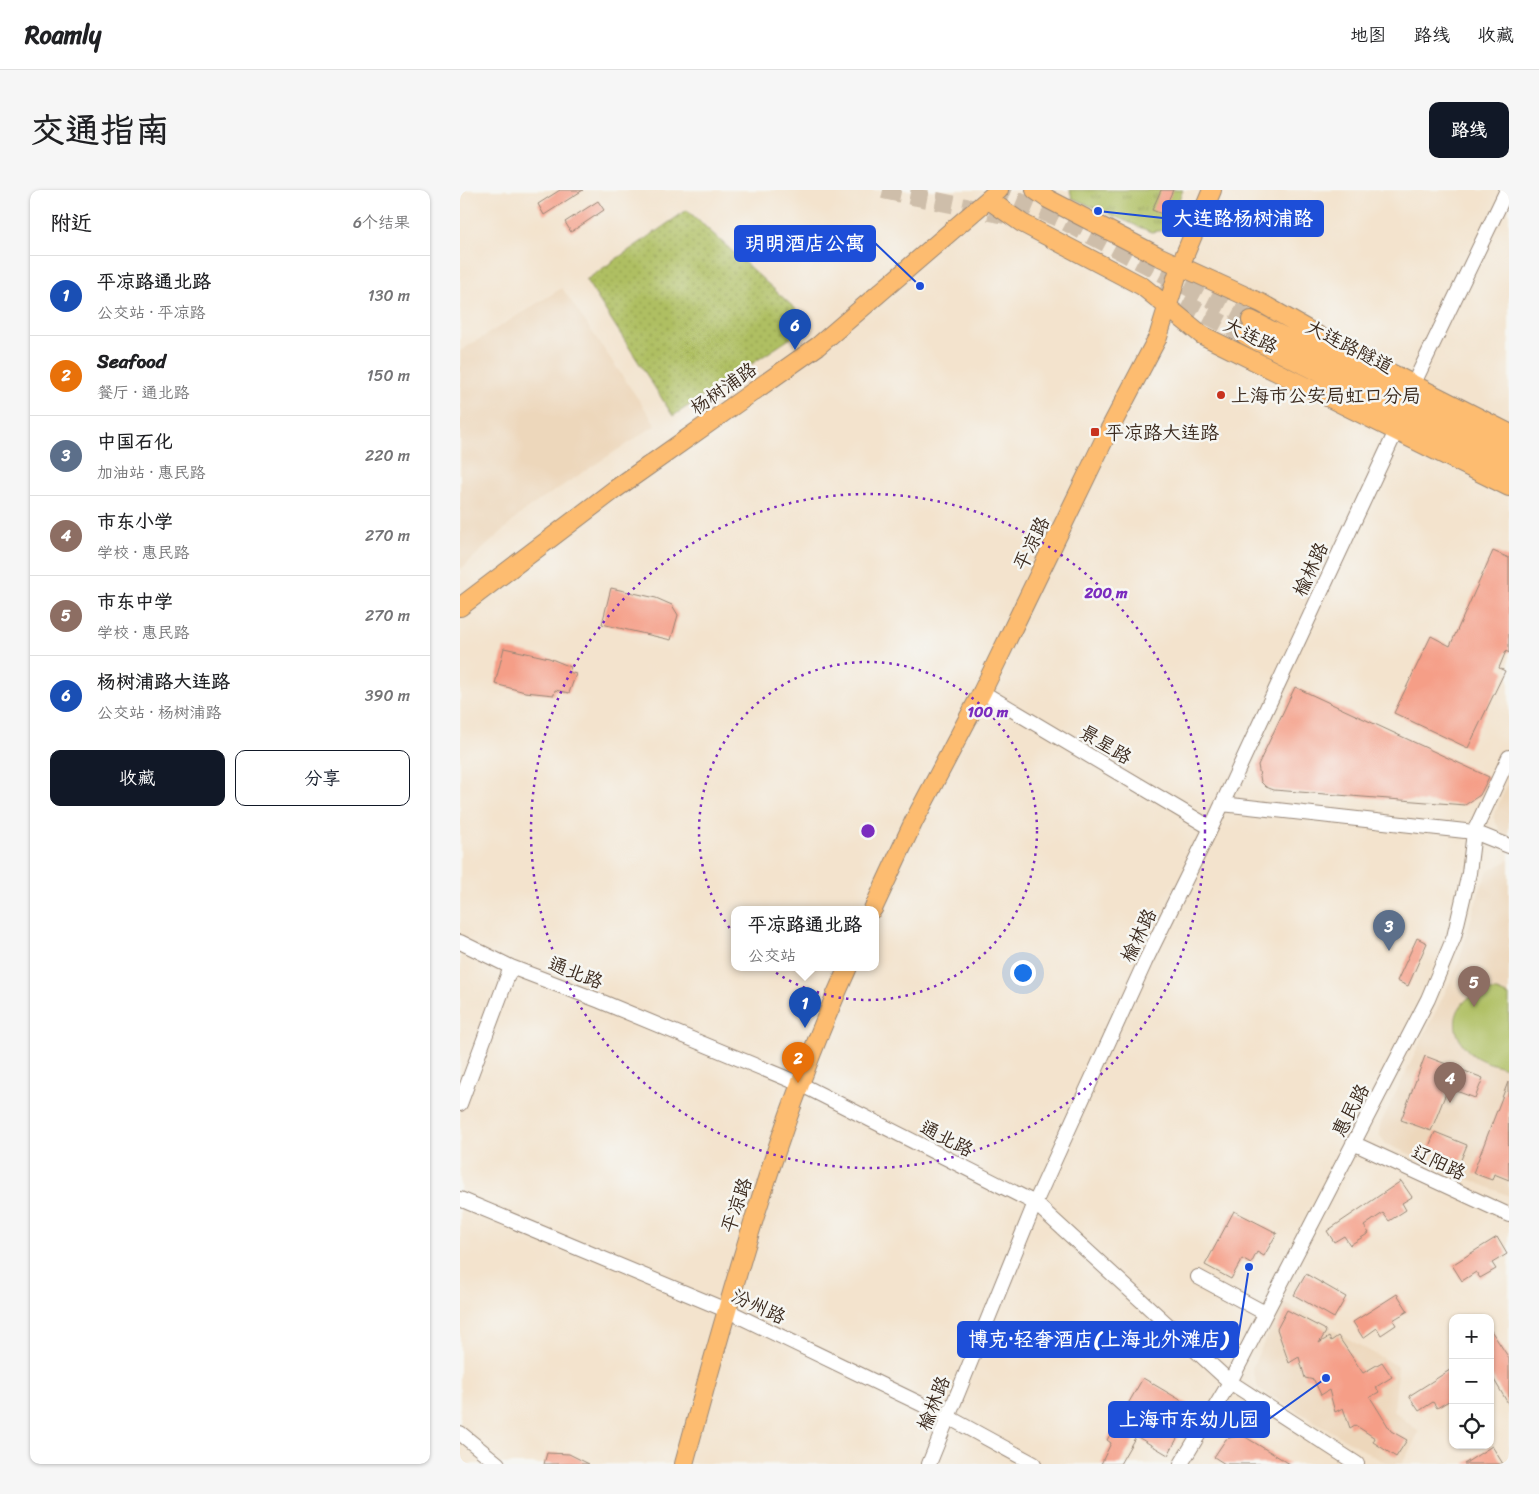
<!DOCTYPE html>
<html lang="zh">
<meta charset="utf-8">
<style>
body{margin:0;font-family:Sriracha,"LXGW WenKai TC",sans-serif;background:#f6f6f6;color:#202124}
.controls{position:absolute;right:15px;bottom:15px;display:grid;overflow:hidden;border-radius:10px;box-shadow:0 1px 4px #0004}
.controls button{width:45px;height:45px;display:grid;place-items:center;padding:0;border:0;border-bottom:1px solid #e0e0e0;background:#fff;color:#202124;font:25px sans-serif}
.you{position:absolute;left:562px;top:782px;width:18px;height:18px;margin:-12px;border:4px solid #fff;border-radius:50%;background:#1a73e8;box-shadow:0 0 0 8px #1a73e833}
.badge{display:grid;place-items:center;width:32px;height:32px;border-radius:50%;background:#111827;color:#fff;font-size:16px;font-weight:700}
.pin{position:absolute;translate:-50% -41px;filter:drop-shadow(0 1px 2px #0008)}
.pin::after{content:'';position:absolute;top:26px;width:18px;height:15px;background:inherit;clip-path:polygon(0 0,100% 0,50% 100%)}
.popup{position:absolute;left:271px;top:716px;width:148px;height:65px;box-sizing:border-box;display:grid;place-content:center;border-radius:10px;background:#fff;filter:drop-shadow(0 1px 4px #0005);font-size:16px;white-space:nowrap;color:#757577}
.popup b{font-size:19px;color:#202124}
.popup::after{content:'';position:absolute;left:50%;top:100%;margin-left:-10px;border:10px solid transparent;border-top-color:#fff}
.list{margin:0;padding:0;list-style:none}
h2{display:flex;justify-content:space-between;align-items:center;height:65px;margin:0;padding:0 20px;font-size:21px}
h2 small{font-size:16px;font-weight:400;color:#757577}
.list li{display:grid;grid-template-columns:32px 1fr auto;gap:15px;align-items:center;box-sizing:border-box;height:80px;padding:0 20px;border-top:1px solid #e0e0e0}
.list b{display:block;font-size:19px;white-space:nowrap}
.list p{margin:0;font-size:16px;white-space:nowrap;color:#757577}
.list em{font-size:16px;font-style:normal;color:#757577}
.actions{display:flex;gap:10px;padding:15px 20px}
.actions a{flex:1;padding:11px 0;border:1px solid #111827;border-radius:10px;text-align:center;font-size:18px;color:#111827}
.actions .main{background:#111827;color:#fff}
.icon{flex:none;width:28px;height:28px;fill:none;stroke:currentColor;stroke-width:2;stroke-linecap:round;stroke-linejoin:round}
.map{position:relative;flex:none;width:1049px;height:1274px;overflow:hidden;border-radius:10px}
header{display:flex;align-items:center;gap:30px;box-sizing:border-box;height:70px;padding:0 25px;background:#fff;border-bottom:1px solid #e0e0e0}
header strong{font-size:24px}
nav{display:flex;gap:28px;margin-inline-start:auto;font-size:18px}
.intro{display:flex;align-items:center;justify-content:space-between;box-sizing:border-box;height:120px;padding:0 30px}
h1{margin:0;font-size:35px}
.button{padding:12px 22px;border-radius:10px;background:#111827;color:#fff;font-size:18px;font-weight:700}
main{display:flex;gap:30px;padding:0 30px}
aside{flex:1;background:#fff;border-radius:10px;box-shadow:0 1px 4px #0004}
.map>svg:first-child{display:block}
.built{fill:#edd7bb}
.grass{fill:url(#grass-dots);stroke:#757440}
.park{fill:url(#park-tufts);stroke:#757440}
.pitch{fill:#afbf62;stroke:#757440}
.building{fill:#f59e87}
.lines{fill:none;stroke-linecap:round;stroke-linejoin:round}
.major-tunnel{stroke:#cebeaa;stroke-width:18;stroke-dasharray:18 9;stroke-linecap:butt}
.minor-casing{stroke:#978676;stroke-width:16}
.major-casing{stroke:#978676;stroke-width:20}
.minor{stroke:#fff;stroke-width:14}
.major{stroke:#fdbc6f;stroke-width:18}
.ring{fill:none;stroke:#7b2cbf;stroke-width:2.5;stroke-dasharray:2.5 5}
.poi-dot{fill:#c8321e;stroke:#f6f6f2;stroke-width:2}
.labels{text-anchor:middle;stroke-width:5;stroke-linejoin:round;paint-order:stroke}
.street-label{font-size:19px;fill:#3b2a1e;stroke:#f6f6f2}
.poi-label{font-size:19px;fill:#3b2a1e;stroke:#f6f6f2;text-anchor:start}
.centre{fill:#7b2cbf;stroke:#f6f6f2;stroke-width:2.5}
.ring-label{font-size:15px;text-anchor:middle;font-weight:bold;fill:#7b2cbf;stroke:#f6f6f2;stroke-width:5;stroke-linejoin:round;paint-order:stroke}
.leader{fill:none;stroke:#1d4ed8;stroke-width:2}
.callout-dot{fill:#1d4ed8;stroke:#f6f6f2;stroke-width:2}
.callout{fill:#1d4ed8;stroke:#1d4ed8;stroke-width:2}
.callout-label{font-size:20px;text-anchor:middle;font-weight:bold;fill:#fff}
</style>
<header>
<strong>Roamly</strong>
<nav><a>地图</a><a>路线</a><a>收藏</a></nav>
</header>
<div class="intro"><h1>交通指南</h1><a class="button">路线</a></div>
<main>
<aside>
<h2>附近<small>6个结果</small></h2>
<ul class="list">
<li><span class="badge" style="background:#1a4fb4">1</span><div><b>平凉路通北路</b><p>公交站 · 平凉路</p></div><em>130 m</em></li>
<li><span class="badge" style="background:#e8710a">2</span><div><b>Seafood</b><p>餐厅 · 通北路</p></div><em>150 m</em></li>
<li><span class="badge" style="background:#5c6f8a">3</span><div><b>中国石化</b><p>加油站 · 惠民路</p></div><em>220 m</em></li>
<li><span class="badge" style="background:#8d6e63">4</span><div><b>市东小学</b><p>学校 · 惠民路</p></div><em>270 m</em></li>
<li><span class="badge" style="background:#8d6e63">5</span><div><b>市东中学</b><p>学校 · 惠民路</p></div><em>270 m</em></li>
<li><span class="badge" style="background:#1a4fb4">6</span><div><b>杨树浦路大连路</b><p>公交站 · 杨树浦路</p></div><em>390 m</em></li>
</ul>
<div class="actions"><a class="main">收藏</a><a>分享</a></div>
</aside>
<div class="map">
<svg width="1049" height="1274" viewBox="0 0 1049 1274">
<defs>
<pattern id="grass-dots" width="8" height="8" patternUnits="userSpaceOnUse" patternTransform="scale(1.25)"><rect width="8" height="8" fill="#afbf62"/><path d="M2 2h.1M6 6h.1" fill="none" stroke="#909b50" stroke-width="1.8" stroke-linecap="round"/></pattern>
<pattern id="park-tufts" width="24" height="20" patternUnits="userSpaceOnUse" patternTransform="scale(1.25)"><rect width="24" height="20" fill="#afbf62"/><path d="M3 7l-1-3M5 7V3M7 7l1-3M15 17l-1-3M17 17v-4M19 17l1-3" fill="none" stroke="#909b50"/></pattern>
</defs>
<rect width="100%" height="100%" fill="#f6f6f2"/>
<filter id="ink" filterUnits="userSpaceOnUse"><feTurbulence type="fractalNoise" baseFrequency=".02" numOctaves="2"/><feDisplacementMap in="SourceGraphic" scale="10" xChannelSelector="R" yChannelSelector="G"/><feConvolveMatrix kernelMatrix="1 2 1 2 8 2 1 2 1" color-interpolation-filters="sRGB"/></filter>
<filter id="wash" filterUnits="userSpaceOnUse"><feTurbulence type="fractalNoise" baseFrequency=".0096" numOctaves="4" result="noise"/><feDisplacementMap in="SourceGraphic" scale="20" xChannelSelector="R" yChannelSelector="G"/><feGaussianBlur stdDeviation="1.12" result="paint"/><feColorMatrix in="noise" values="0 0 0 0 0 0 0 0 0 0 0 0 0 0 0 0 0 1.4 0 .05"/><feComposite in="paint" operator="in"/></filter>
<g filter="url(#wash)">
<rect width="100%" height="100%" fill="#f3e3cd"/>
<path class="built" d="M102 98 196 235 65 320 0 380V161Z
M1049 591V649L1043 647 1033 627Z
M1049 670V1006L926 954 919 944 920 935 997 778 1019 702 1028 681Z
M823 1112 938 1177 934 1221 959 1242 942 1274H927L798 1198 792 1178Z"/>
<path class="grass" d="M227 20 352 134 213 226 126 90Z"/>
<path class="park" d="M610 0H723L706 40 691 42 612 8Z"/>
<path class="pitch" d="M1037 801 1049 806V879C1038 875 1022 872 1013 865 989 846 989 816 1017 803 1023 800 1031 801 1037 801Z"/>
<g id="blocks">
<path class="building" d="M100 0H123L84 25 78 14Z
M701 0H713L702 24 692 20Z
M138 11 144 20 111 42 105 32Z
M1033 361 1049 368V463L1046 461 1039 478 1045 481 1008 558 934 523 971 446 990 456Z
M151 398 196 408 212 415 218 425 211 450 142 434Z
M44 458 89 468 111 477 109 482 116 484 109 503 95 500 94 505 65 502 35 494Z
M835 497 1029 587 1020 605 1005 615 814 600 806 597 801 592 798 575Z
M957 748 967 753 948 796 937 791Z
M965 866 1023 888 1015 908 988 898 971 941 941 930Z
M1048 892 1049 990 1034 984 1032 990 1013 983Z
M975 942 1007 955 1000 972 968 959Z
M941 991 952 1007 942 1013 946 1020 929 1031 923 1023 904 1036 909 1043 890 1055 884 1046 874 1052 867 1041Z
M774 1021 817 1043 804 1066 797 1062 791 1074 782 1069 771 1089 745 1075Z
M1037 1047 1047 1064 1032 1073 1036 1079 1020 1088 1016 1082 1002 1091 992 1075Z
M846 1084 886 1107 874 1128 834 1105Z
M937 1104 948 1121 933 1130 936 1135 921 1145 917 1138 903 1148 893 1132Z
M827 1120 864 1139 866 1142 859 1153 869 1147 871 1151 878 1146 903 1183 922 1172 932 1187 916 1197 919 1202 910 1207 931 1241 947 1250 936 1267 913 1252 915 1248 895 1235 890 1238 883 1218 875 1222 869 1200 861 1205 854 1190 845 1188 839 1167 829 1173 817 1139Z
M1030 1139 1049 1168V1215L1030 1183Z
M993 1178V1201L989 1204 992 1209 977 1218 973 1212 959 1221 949 1206Z
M683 1188 734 1218 708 1265 676 1246 660 1274H641L651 1253 647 1250Z
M782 1245 830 1274H765L754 1267 766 1249Z
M1032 1256 1043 1274H1004Z
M87 1263 109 1264 129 1274H84Z"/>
</g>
</g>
<g filter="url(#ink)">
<use href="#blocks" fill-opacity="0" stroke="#978676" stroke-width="1"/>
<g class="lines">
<path class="major-tunnel" d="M423 0 545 25 554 30
M532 0 598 28 791 130
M699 100 785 145"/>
<defs>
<path id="minor" d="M954 193 1047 0
M522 502 751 638
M762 614 1014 642 1049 656
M0 752 51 777 140 811 340 894 575 1013 770 1192 897 1274
M0 914 51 777
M893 953 1049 1025
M0 1009 266 1120 488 1227 574 1274
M738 1087 805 1123
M0 1243 38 1274
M469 1274 575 1013 685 772 751 638 937 239
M721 1274 770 1192 968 809 994 747 1009 683 1014 642 1049 567"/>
<path id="major" d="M575 0 588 9 698 66 801 113 866 150 1049 243
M529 10 562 33 682 96 742 145 1049 297
M791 130 1049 261
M785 145 1049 280
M0 417 154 300 358 156 539 0
M413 719 454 631 522 502 646 246 698 147 720 76 752 0
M224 1274C270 1106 316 936 388 777"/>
</defs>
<use href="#minor" class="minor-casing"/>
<use href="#major" class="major-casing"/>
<use href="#minor" class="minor"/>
<use href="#major" class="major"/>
</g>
</g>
<g class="ring">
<circle cx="408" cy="641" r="169"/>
<circle cx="408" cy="641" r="337"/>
</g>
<g class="poi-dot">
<circle cx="761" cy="205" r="5"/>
<rect x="630" y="237" width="10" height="10" rx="2.5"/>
</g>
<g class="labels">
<g class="street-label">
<text transform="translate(791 145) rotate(26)" y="7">大连路</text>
<text transform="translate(890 156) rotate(27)" y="7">大连路隧道</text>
<text transform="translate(263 198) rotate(-35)" y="7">杨树浦路</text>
<text transform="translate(571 353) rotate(-64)" y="7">平凉路</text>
<text transform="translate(850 379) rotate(-65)" y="7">榆林路</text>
<text transform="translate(646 554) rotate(31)" y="7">景星路</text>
<text transform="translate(678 745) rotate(-64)" y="7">榆林路</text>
<text transform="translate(116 782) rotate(21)" y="7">通北路</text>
<text transform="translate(890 920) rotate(-62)" y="7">惠民路</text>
<text transform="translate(487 948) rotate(27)" y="7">通北路</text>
<text transform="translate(979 972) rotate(25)" y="7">辽阳路</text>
<text transform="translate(276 1015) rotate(-71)" y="7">平凉路</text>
<text transform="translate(299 1116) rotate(25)" y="7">汾州路</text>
<text transform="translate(473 1213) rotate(-68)" y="7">榆林路</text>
</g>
<g class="poi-label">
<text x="771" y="212">上海市公安局虹口分局</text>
<text x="645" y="249">平凉路大连路</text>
</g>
</g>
<circle cx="408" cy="641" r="8" class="centre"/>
<g class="ring-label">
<text x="646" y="408">200 m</text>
<text x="528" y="527">100 m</text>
</g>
<path class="leader" d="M638 21L703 28M460 96L415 53M789 1077L778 1149M866 1188L809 1229"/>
<g class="callout-dot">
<circle cx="638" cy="21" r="5"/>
<circle cx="460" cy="96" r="5"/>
<circle cx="789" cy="1077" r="5"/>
<circle cx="866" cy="1188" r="5"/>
</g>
<g class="callout">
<rect x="703" y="11" width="160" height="35" rx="5"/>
<rect x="275" y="36" width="140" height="35" rx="5"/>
<rect x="498" y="1132" width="280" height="35" rx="5"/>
<rect x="649" y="1212" width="160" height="35" rx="5"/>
</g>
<g class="callout-label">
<text x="783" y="35">大连路杨树浦路</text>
<text x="345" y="60">玥明酒店公寓</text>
<text x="638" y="1156">博克·轻奢酒店(上海北外滩店)</text>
<text x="729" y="1236">上海市东幼儿园</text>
</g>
</svg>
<div class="controls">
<button>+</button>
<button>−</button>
<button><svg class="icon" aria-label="locate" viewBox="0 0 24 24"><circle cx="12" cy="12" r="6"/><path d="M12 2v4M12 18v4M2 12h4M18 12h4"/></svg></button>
</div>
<div class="you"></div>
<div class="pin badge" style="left:345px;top:838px;background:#1a4fb4">1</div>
<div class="popup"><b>平凉路通北路</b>公交站</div>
<div class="pin badge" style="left:338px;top:893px;background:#e8710a">2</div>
<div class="pin badge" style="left:929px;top:761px;background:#5c6f8a">3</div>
<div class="pin badge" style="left:990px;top:913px;background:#8d6e63">4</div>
<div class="pin badge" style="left:1014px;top:817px;background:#8d6e63">5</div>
<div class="pin badge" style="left:335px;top:160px;background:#1a4fb4">6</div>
</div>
</main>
